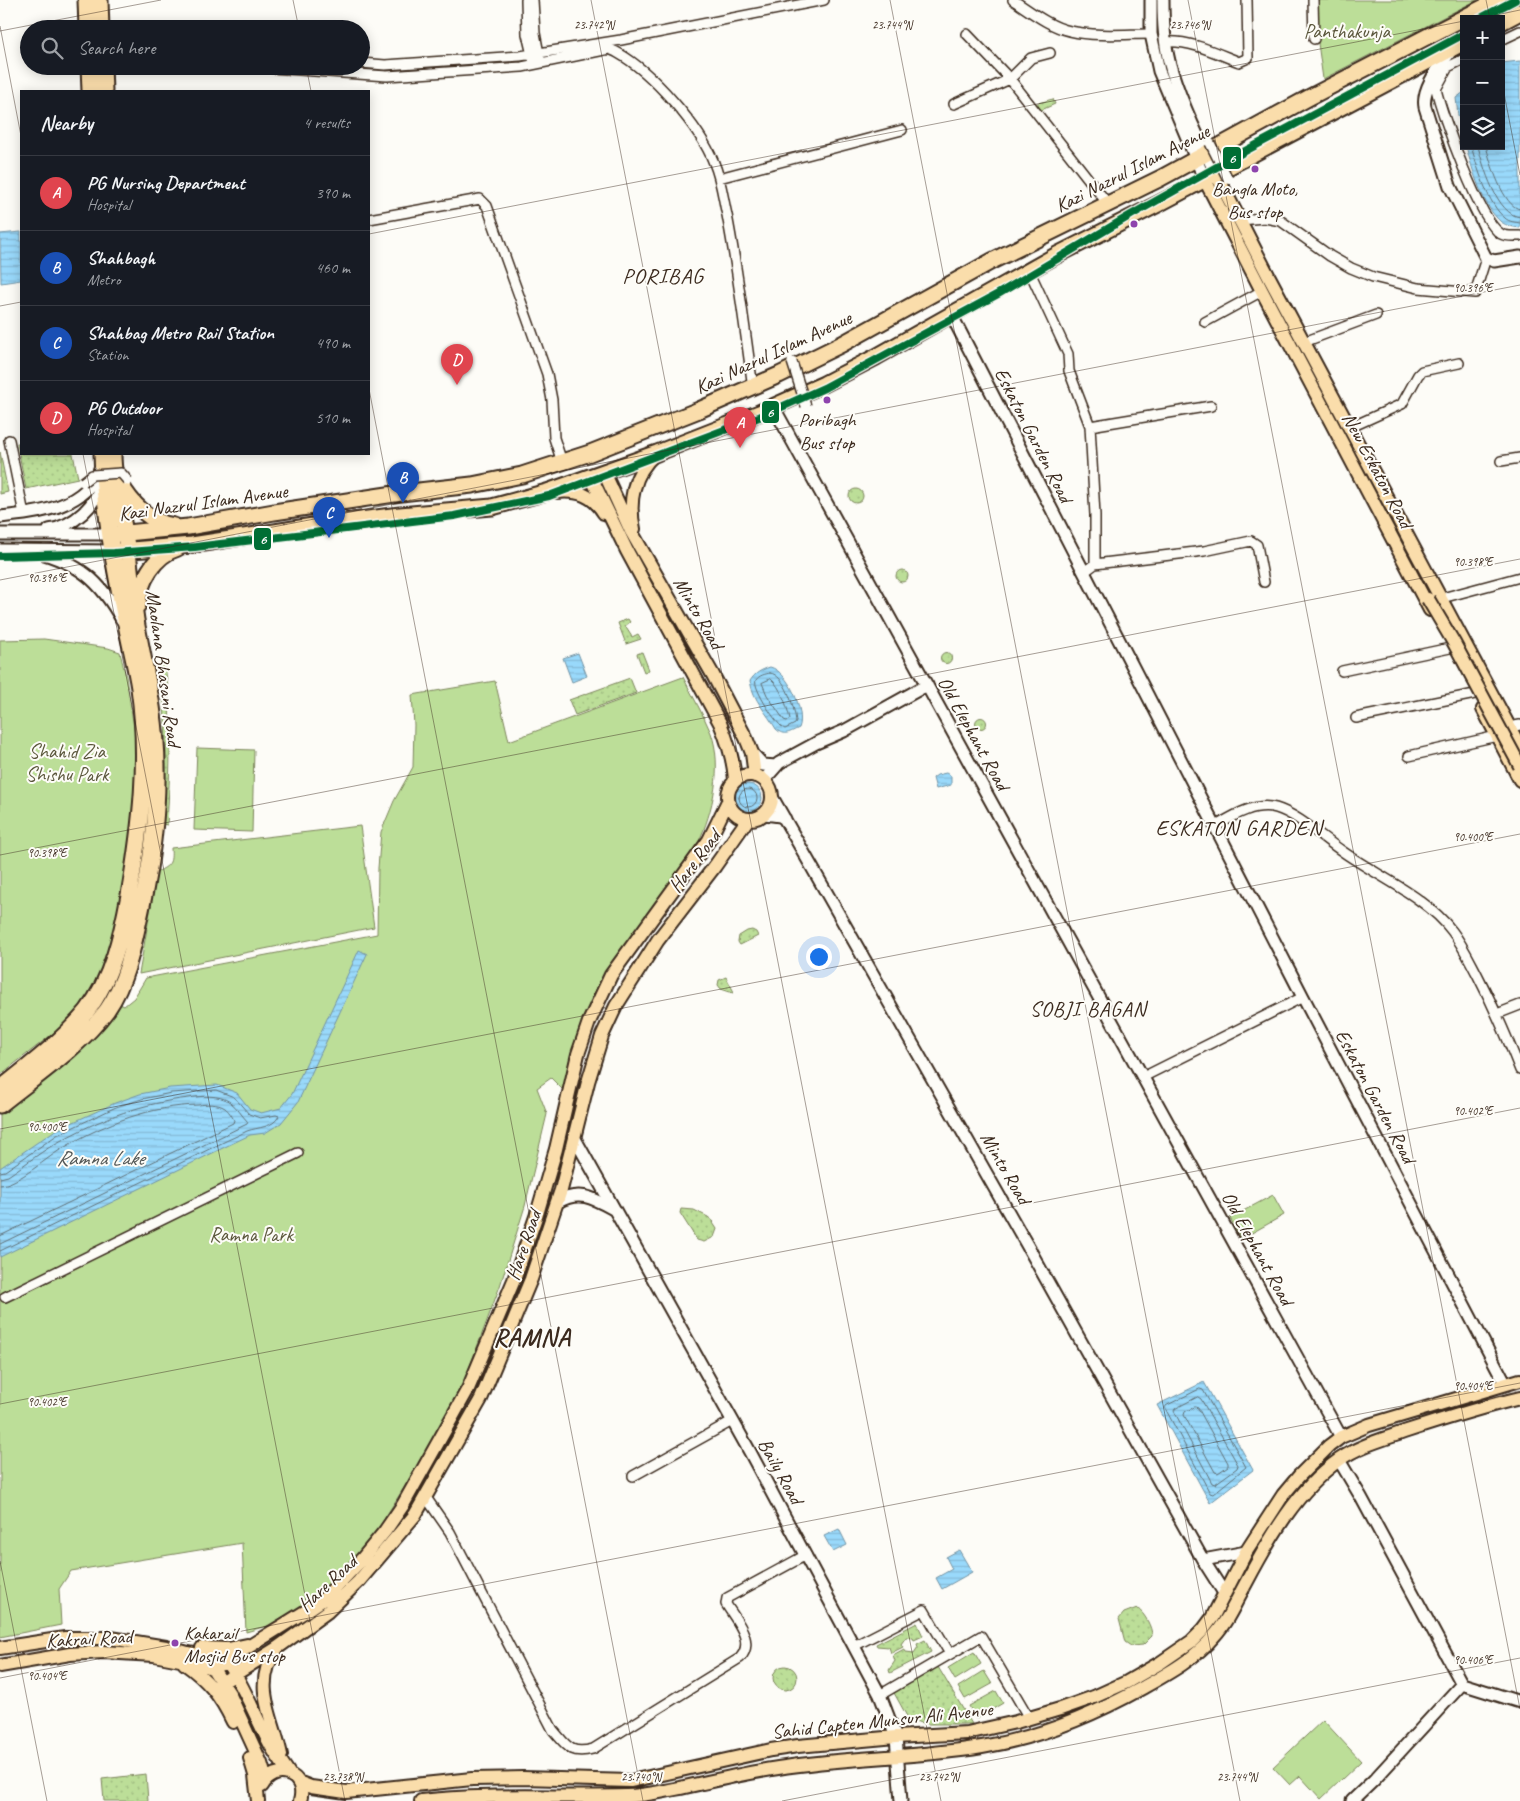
<!DOCTYPE html>
<meta charset="utf-8">
<style>
body{margin:0;font-family:Caveat,sans-serif;background:#242831;color:#f1f3f6}
.controls{position:absolute;right:15px;top:15px;display:grid;overflow:hidden;border-radius:0px;box-shadow:0 2px 12px #0003}
.controls button{width:45px;height:45px;display:grid;place-items:center;padding:0;border:0;border-bottom:1px solid #363941;background:#171b24;color:#f1f3f6;font:25px sans-serif}
.you{position:absolute;left:818px;top:956px;width:18px;height:18px;margin:-12px;border:4px solid #fff;border-radius:50%;background:#1a73e8;box-shadow:0 0 0 8px #1a73e833}
.badge{display:grid;place-items:center;width:32px;height:32px;border-radius:50%;background:#ea580c;color:#fff;font-size:16px;font-weight:700}
.pin{position:absolute;translate:-50% -41px;filter:drop-shadow(0 1px 2px #0008)}
.pin::after{content:'';position:absolute;top:26px;width:18px;height:15px;background:inherit;clip-path:polygon(0 0,100% 0,50% 100%)}
.list{margin:0;padding:0;list-style:none}
h2{display:flex;justify-content:space-between;align-items:center;height:65px;margin:0;padding:0 20px;font-size:21px}
h2 small{font-size:16px;font-weight:400;color:#9ea1a6}
.list li{display:grid;grid-template-columns:32px 1fr auto;gap:15px;align-items:center;box-sizing:border-box;height:75px;padding:0 20px;border-top:1px solid #363941}
.list b{display:block;font-size:19px;white-space:nowrap}
.list p{margin:0;font-size:16px;white-space:nowrap;color:#9ea1a6}
.list em{font-size:16px;font-style:normal;color:#9ea1a6}
.icon{flex:none;width:28px;height:28px;fill:none;stroke:currentColor;stroke-width:2;stroke-linecap:round;stroke-linejoin:round}
.map{position:relative;flex:none;width:1520px;height:1801px;overflow:hidden}
.search{position:absolute;background:#171b24;box-shadow:0 2px 12px #0003;left:20px;top:20px;width:350px;height:55px;display:flex;align-items:center;gap:12px;box-sizing:border-box;padding:0 18px;border-radius:28px;color:#9ea1a6;font-size:19px}
.panel{position:absolute;background:#171b24;box-shadow:0 2px 12px #0003;left:20px;top:90px;width:350px;height:365px;border-radius:0px}
.map>svg:first-child{display:block}
.grass{fill:url(#grass-dots);stroke:#7c845b}
.park{fill:#bcde98;stroke:#7c845b}
.water{fill:url(#water-rules);stroke:#7393a3}
.lines{fill:none;stroke-linecap:round;stroke-linejoin:round}
.shore{stroke:#617076;stroke-width:1}
.street-casing{stroke:#3b2a1e;stroke-width:12}
.secondary-casing{stroke:#3b2a1e;stroke-width:15}
.primary-casing{stroke:#3b2a1e;stroke-width:16}
.highway-casing{stroke:#3b2a1e;stroke-width:19}
.street{stroke:#fdfcf7;stroke-width:9}
.secondary{stroke:#fdfcf7;stroke-width:11}
.primary{stroke:#faddab;stroke-width:12}
.highway{stroke:#faddab;stroke-width:15}
.street-bridge-casing{stroke:#3b2a1e;stroke-width:12;stroke-linecap:butt}
.primary-bridge-casing{stroke:#3b2a1e;stroke-width:16;stroke-linecap:butt}
.street-bridge{stroke:#fdfcf7;stroke-width:9}
.primary-bridge{stroke:#faddab;stroke-width:12}
.metro-1-casing{stroke:#fdfcf7;stroke-width:11}
.metro-1{stroke:#006e34;stroke-width:8}
.ticks{fill:none;stroke:#3b2a1e;stroke-width:1;stroke-opacity:0.45}
.bus-dot{fill:#8e44ad;stroke:#fdfcf7;stroke-width:2}
.labels{text-anchor:middle;stroke-width:4;stroke-linejoin:round;paint-order:stroke}
.bus-label{font-size:19px;fill:#3b2a1e;stroke:#fdfcf7}
.park-label{font-size:20px;fill:#5b573c;stroke:#fdfcf7}
.street-label{font-size:20px;fill:#3b2a1e;stroke:#fdfcf7}
.neighbourhood-label{font-size:21px;letter-spacing:1px;fill:#3b2a1e;stroke:#fdfcf7}
.water-label{font-size:21px;font-style:italic;fill:#525655;stroke:#fdfcf7}
.quarter-label{font-size:22px;letter-spacing:1px;fill:#3b2a1e;stroke:#fdfcf7}
.district-label{font-size:25px;font-weight:bold;letter-spacing:1px;fill:#3b2a1e;stroke:#fdfcf7}
.ticks-label{font-size:12px;text-anchor:middle;fill:#3b2a1e;stroke:#fdfcf7;stroke-width:4;stroke-linejoin:round;paint-order:stroke}
.line-badge{stroke:#fdfcf7;stroke-width:2}
.badge-label{font-size:14px;text-anchor:middle;font-weight:bold;fill:#fff}
</style>
<div class="map">
<svg width="1520" height="1801" viewBox="0 0 1520 1801">
<defs>
<pattern id="grass-dots" width="8" height="8" patternUnits="userSpaceOnUse" patternTransform="scale(1.25)"><rect width="8" height="8" fill="#bcde98"/><path d="M2 2h.1M6 6h.1" fill="none" stroke="#a2bf83" stroke-width="1.8" stroke-linecap="round"/></pattern>
<pattern id="water-rules" width="6" height="5" patternUnits="userSpaceOnUse" patternTransform="scale(1.25)"><rect width="6" height="5" fill="#99d9fb"/><path d="M0 2.5h6" fill="none" stroke="#85bad7"/></pattern>
</defs>
<rect width="100%" height="100%" fill="#fdfcf7"/>
<filter id="ink" filterUnits="userSpaceOnUse"><feTurbulence type="fractalNoise" baseFrequency=".02" numOctaves="2"/><feDisplacementMap in="SourceGraphic" scale="10" xChannelSelector="R" yChannelSelector="G"/><feConvolveMatrix kernelMatrix="1 2 1 2 8 2 1 2 1" color-interpolation-filters="sRGB"/></filter>
<g filter="url(#ink)">
<path class="grass" d="M1053 99 1055 104 1039 111 1034 104Z
M17 443H21V454H73L78 478 26 489Z
M0 452 8 492 0 494Z
M849 496a7 7 0 1 1 14 0a7 7 0 1 1-14 0Z
M896 576a6 6 0 1 1 12 0a6 6 0 1 1-12 0Z
M628 619 630 622 625 626 632 637 638 634 641 639 626 644 618 623Z
M642 652 649 670 644 672 637 654Z
M940.5 658a5.5 5.5 0 1 1 11 0a5.5 5.5 0 1 1-11 0Z
M159 665H165C173 719 170 771 167 825L163 824C167 771 168 718 159 665Z
M630 678 636 693 575 715 569 700Z
M975.5 723a5.5 5.5 0 1 1 11 0a5.5 5.5 0 1 1-11 0Z
M752 930 756 932 758 936 740 945 738 942 739 936 747 931Z
M726 977 734 992 733 993 721 989 718 985 719 980Z
M681 1209 694 1210 708 1217 714 1222 713 1223 717 1229 714 1237 704 1242 697 1240 680 1213Z
M1137 1608C1145 1614 1152 1627 1152 1636L1143 1645 1131 1646 1125 1642 1119 1619 1124 1613Z
M917 1623 923 1636 914 1640 913 1638 906 1637 901 1644 903 1647 891 1653 889 1647 877 1646 876 1644Z
M925 1640 931 1652 890 1673 889 1670 895 1661 893 1655 904 1649 906 1652 914 1653 918 1647 917 1644Z
M773 1678a12 12 0 1 1 24 0a12 12 0 1 1-24 0Z
M938 1667 972 1724H928L909 1720 893 1691Z
M146 1774 148 1801H104L102 1779Z"/>
<path class="park" d="M1312 0H1477L1323 79Z
M44 639 108 648 120 652 126 677 136 741 137 799 119 919 100 977 85 1003 55 1032 0 1075V640Z
M683 677C692 695 703 714 711 733 723 766 713 812 698 843L607 974 565 1090 562 1089 551 1078 537 1088 547 1114 525 1206 500 1286 462 1387 431 1445 381 1524 357 1556 327 1586 299 1608 267 1626 246 1632 242 1543 71 1571 59 1589 61 1625 0 1637V1113C42 1079 89 1049 120 1004L124 1006 134 998 146 978 377 934 378 868 381 832 394 801 413 767 414 725 412 695 495 681 509 741Z
M197 748 254 750 252 832 194 830Z
M360 826 374 927 139 974 157 872C170 865 172 864 171 848Z
M1273 1195 1284 1215 1241 1239 1230 1218Z
M974 1652 981 1664 955 1680 948 1668Z
M984 1671 992 1684 965 1699 958 1687Z
M996 1691 1003 1703 976 1719 969 1706Z
M1323 1720 1361 1761 1321 1799 1300 1776 1290 1785 1273 1767Z"/>
<path class="water" d="M1520 61V228C1513 227 1507 226 1501 222 1483 207 1472 169 1466 146H1501V63Z
M1464 92V137L1458 115 1456 98Z
M21 232V280L1 283 0 234Z
M578 653 587 676 572 682 563 658Z
M770 667C788 671 806 712 799 728 790 732 784 737 776 729 767 713 753 700 750 681 755 673 761 670 770 667Z
M946 773 951 776V785L936 789 933 778 937 775Z
M734 798a14 14 0 1 1 28 0a14 14 0 1 1-28 0Z
M359 950 367 954 298 1102 281 1123 265 1133 250 1135 231 1144 0 1257V1168L54 1131 115 1103 140 1094 170 1088 217 1085 237 1093 250 1109 261 1113 281 1108 292 1094Z
M1204 1382 1253 1470 1210 1503 1157 1405Z
M839 1529 847 1545 833 1552 824 1536Z
M959 1550 972 1572 942 1589 936 1578 952 1569 946 1557Z"/>
<g class="lines">
<path class="shore" d="M1471 146C1477 166 1488 205 1505 218 1509 222 1515 222 1520 223
M1478 146C1483 166 1497 215 1520 217
M1486 146C1490 161 1503 207 1520 209
M770 673C785 674 795 709 796 722L795 724 785 729C778 727 752 687 756 680 759 675 766 674 770 673Z
M771 679C781 687 787 706 790 719L787 721 784 720 767 695 762 683Z
M739 798a9 9 0 1 1 18 0a9 9 0 1 1-18 0Z
M0 1172 5 1171 57 1135 116 1107 142 1099 171 1093 216 1090 234 1097 249 1114 260 1118 276 1115 279 1116C273 1128 258 1127 247 1131 241 1134 235 1137 228 1140L0 1251
M0 1178 8 1176C26 1164 43 1150 62 1140 102 1118 143 1103 189 1098 201 1096 219 1094 230 1102 237 1107 242 1116 248 1122L247 1124 0 1244
M0 1185C18 1185 48 1156 65 1147 105 1123 152 1106 198 1105 207 1104 217 1103 225 1108 228 1110 232 1116 234 1120L233 1123 0 1236
M1200 1389 1203 1390 1246 1467 1213 1494 1210 1493 1165 1408 1166 1406Z
M1198 1397 1201 1399 1238 1465 1237 1468 1215 1484 1212 1483 1174 1411 1175 1409Z
M1195 1407 1198 1408 1228 1463V1466L1218 1473 1215 1472 1184 1415 1185 1412Z"/>
<defs>
<path id="street" d="M526 0 527 34 533 59
M533 0 535 33 540 59
M1013 0C1030 11 1050 27 1070 31 1097 37 1125 34 1151 34
M1313 0 1314 39
M967 34 1010 79 1031 58 1050 53
M1501 40 1520 31
M1165 42C1191 40 1216 53 1239 62L1248 58 1247 0
M597 44C604 47 611 49 618 53 652 72 700 127 714 163 721 179 723 198 727 215 738 272 745 330 753 388
M1464 59 1448 67 1436 89C1442 115 1480 222 1501 234 1507 237 1513 236 1520 236
M361 63 385 65 520 56 621 40 824 0
M239 66 387 76 522 67 609 49
M954 104 1010 79 1108 204
M719 178 902 130
M369 219 480 199 487 206 547 374 552 400 554 438 562 462
M1239 220 1265 218 1281 221 1330 256 1351 268 1373 277 1418 288 1475 293 1486 258
M1029 270 1068 354 1069 371 1090 426 1095 515V564
M1205 322 1262 291
M1304 342 1376 315
M1090 426 1211 406
M1349 428 1402 404 1418 375 1422 371 1459 363
M9 440 24 514
M1501 461 1520 458
M1084 572 1095 564 1204 551 1251 541 1257 545 1264 582
M1442 598 1520 577
M1342 671 1450 648
M1356 718 1475 694
M1509 727 1520 725
M1409 756 1497 736
M1216 826C1233 816 1254 802 1276 808 1297 814 1323 838 1342 851 1377 876 1427 897 1452 931 1462 944 1469 959 1477 974 1493 1005 1507 1037 1520 1070
M1497 1014 1520 1005
M1143 1077 1303 997
M5 1297 298 1153
M633 1476 732 1421
M425 1496 450 1532 553 1730C567 1746 570 1755 593 1749L740 1658C756 1641 735 1619 726 1604L727 1598 806 1555
M854 1646 924 1610 950 1654
M880 1695 981 1636 1029 1718"/>
<path id="secondary" d="M1151 0V34L1159 71 1204 178
M1163 0C1163 21 1164 41 1169 61 1178 96 1199 140 1215 172
M1453 48C1442 64 1421 87 1425 107L1450 186 1486 258 1494 261 1520 257
M951 314 1303 997 1505 1383
M773 406 1341 1437
M0 517C38 513 87 508 101 466
M49 530C74 526 97 505 102 481
M0 534H116
M0 550 118 551
M34 551C79 563 100 580 122 620
M752 753 763 765 776 766
M764 780 779 763 816 743 844 731 927 685
M772 797 1027 1245 1203 1560 1224 1593
M765 814 780 816 785 819
M574 1137 750 1452 880 1695 896 1737 901 1801
M558 1202C580 1189 595 1199 615 1210
M1339 1460 1361 1497 1462 1684 1520 1702
M1203 1560 1246 1552
M1352 1801 1374 1780 1462 1684"/>
<path id="primary" d="M1215 172 1269 277 1520 747
M1204 178 1262 291 1430 610
M604 472 631 531 713 675 746 738 752 753 755 776
M591 477 627 551 720 723C728 742 734 760 735 781
M557 492C578 490 593 495 604 513
M634 529C628 502 633 473 655 454
M1483 709 1520 780
M728 797a22 22 0 1 1 44 0a22 22 0 1 1-44 0Z
M0 1648 65 1638H111L166 1647 188 1653 222 1659C236 1666 259 1725 269 1742 275 1754 283 1764 290 1775
M202 1648 228 1649 247 1645
M276 1650C251 1686 274 1719 281 1755
M184 1663C208 1680 220 1695 233 1722
M0 1666 70 1654 103 1652 154 1655 180 1660 209 1667 213 1669 229 1693 261 1763 266 1780
M213 1669 306 1611 325 1598 362 1559 385 1531 403 1505 468 1389 514 1280 537 1214 556 1149 578 1054 589 1022 611 975 709 840 728 801
M223 1682 277 1648 327 1612 359 1581 415 1515 481 1399 531 1279 561 1190 588 1082 602 1036 616 1006 658 940 715 866 748 819
M250 1758 255 1775 258 1801
M298 1782 311 1787 346 1792 472 1779 523 1778 631 1781 771 1750 798 1746 896 1737 967 1733 1016 1722 1060 1709 1094 1697 1127 1682 1160 1663 1192 1641 1203 1630 1212 1618 1246 1552 1283 1495 1299 1476 1329 1446 1341 1437 1369 1425 1520 1380
M262 1786C275 1762 308 1774 300 1801
M421 1801C490 1793 557 1798 626 1796 643 1796 659 1792 675 1789 709 1782 744 1773 778 1768 846 1757 915 1758 982 1747 1039 1738 1094 1715 1144 1687 1169 1673 1196 1658 1214 1636 1228 1621 1236 1601 1246 1583 1270 1538 1297 1490 1339 1460 1358 1446 1384 1439 1407 1431 1444 1419 1482 1407 1520 1398"/>
<path id="highway" d="M86 0 87 29
M100 0 101 29
M1501 22 1520 12
M89 66 90 91
M103 66 104 91
M120 483C131 503 150 523 174 526
M117 534 188 527 274 512 401 493 472 485 522 475 590 453 699 410 779 375 842 344 992 261 1161 178 1310 97 1498 0
M120 551 192 545 313 526 400 515 492 507 547 492 657 453 759 413 824 384 876 357 1057 255 1158 204 1464 42
M138 605C139 582 154 555 178 548
M0 1089C30 1065 62 1041 87 1011 112 979 122 933 129 895 141 826 149 758 139 688 136 669 131 649 127 629 115 571 104 513 102 454
M0 1105C36 1076 80 1047 107 1010 127 981 134 943 141 910 151 864 158 815 157 768 157 719 146 673 137 626 132 597 131 568 126 540 122 511 113 482 113 454"/>
</defs>
<use href="#street" class="street-casing"/>
<use href="#secondary" class="secondary-casing"/>
<use href="#primary" class="primary-casing"/>
<use href="#highway" class="highway-casing"/>
<use href="#street" class="street"/>
<use href="#secondary" class="secondary"/>
<use href="#primary" class="primary"/>
<use href="#highway" class="highway"/>
<defs>
<path id="street-bridge" d="M1210 143 1228 179
M792 362 806 406
M83 482 92 475 121 473 128 481"/>
<path id="primary-bridge" d="M1428 599 1454 643 1520 766"/>
</defs>
<use href="#street-bridge" class="street-bridge-casing"/>
<use href="#primary-bridge" class="primary-bridge-casing"/>
<use href="#street-bridge" class="street-bridge"/>
<use href="#primary-bridge" class="primary-bridge"/>
<defs>
<path id="metro-1" d="M1479 19 1515 0
M0 556 114 553 195 547 454 516 549 496 759 417 824 388 998 294 1131 215 1247 150 1464 34"/>
</defs>
<use href="#metro-1" class="metro-1-casing"/>
<use href="#metro-1" class="metro-1"/>
</g>
</g>
<path class="ticks" d="M293 0 299 29M591 0 941 1801M890 0 1240 1801M1188 0 1520 1709M1486 0 1490 19M1477 19 1520 10M0 26 21 136M0 31 161 0M306 66 311 91M1501 78 1520 175M369 234 1464 21M0 306 21 302M369 389 643 1801M83 454 345 1801M0 580 1520 285M0 855 1520 559M0 1129 1520 834M0 1404 1520 1108M0 1561 47 1801M0 1678 1520 1383M782 1801 1520 1658"/>
<g class="bus-dot">
<circle cx="1255" cy="169" r="4.5"/>
<circle cx="1134" cy="224" r="4.5"/>
<circle cx="827" cy="400" r="4.5"/>
<circle cx="175" cy="1643" r="4.5"/>
</g>
<g class="labels">
<g class="bus-label">
<text x="1255" y="195">Bangla Moto,<tspan x="1255" dy="23">Bus stop</tspan></text>
<text x="827" y="426">Poribagh<tspan x="827" dy="23">Bus stop</tspan></text>
<text x="184" y="1639" text-anchor="start">Kakarail<tspan x="184" dy="23">Mosjid Bus stop</tspan></text>
</g>
<g class="park-label">
<text x="1347" y="38">Panthakunja</text>
<text x="67" y="758">Shahid Zia<tspan x="67" dy="23">Shishu Park</tspan></text>
<text x="251" y="1241">Ramna Park</text>
</g>
<g class="street-label">
<text transform="translate(1132 168) rotate(-27)" y="7">Kazi Nazrul Islam Avenue</text>
<text transform="translate(773 352) rotate(-25)" y="7">Kazi Nazrul Islam Avenue</text>
<text transform="translate(1034 435) rotate(63)" y="7">Eskaton Garden Road</text>
<text transform="translate(1378 470) rotate(62)" y="7">New Eskaton Road</text>
<text transform="translate(203 502) rotate(-8)" y="7">Kazi Nazrul Islam Avenue</text>
<text transform="translate(699 613) rotate(60)" y="7">Minto Road</text>
<text transform="translate(164 668) rotate(82)" y="7">Maolana Bhasani Road</text>
<text transform="translate(974 733) rotate(61)" y="7">Old Elephant Road</text>
<text transform="translate(694 861) rotate(-53)" y="7">Hare Road</text>
<text transform="translate(1376 1096) rotate(62)" y="7">Eskaton Garden Road</text>
<text transform="translate(1006 1168) rotate(60)" y="7">Minto Road</text>
<text transform="translate(523 1245) rotate(-71)" y="7">Hare Road</text>
<text transform="translate(1258 1248) rotate(61)" y="7">Old Elephant Road</text>
<text transform="translate(781 1471) rotate(61)" y="7">Baily Road</text>
<text transform="translate(327 1583) rotate(-43)" y="7">Hare Road</text>
<text transform="translate(89 1638) rotate(-3)" y="7">Kakrail Road</text>
<text transform="translate(882 1720) rotate(-6)" y="7">Sahid Capten Munsur Ali Avenue</text>
</g>
<g class="neighbourhood-label">
<text x="1088" y="1016">SOBJI BAGAN</text>
</g>
<g class="water-label">
<text x="100" y="1165">Ramna Lake</text>
</g>
<g class="quarter-label">
<text x="663" y="283">PORIBAG</text>
<text x="1239" y="835">ESKATON GARDEN</text>
</g>
<g class="district-label">
<text x="532" y="1346">RAMNA</text>
</g>
</g>
<g class="ticks-label">
<text x="594" y="29">23.742°N</text>
<text x="892" y="29">23.744°N</text>
<text x="1190" y="29">23.746°N</text>
<text x="1473" y="292">90.396°E</text>
<text x="1473" y="566">90.398°E</text>
<text x="47" y="582">90.396°E</text>
<text x="1473" y="841">90.400°E</text>
<text x="47" y="857">90.398°E</text>
<text x="1473" y="1115">90.402°E</text>
<text x="47" y="1131">90.400°E</text>
<text x="1473" y="1390">90.404°E</text>
<text x="47" y="1406">90.402°E</text>
<text x="1473" y="1664">90.406°E</text>
<text x="47" y="1680">90.404°E</text>
<text x="343" y="1781">23.738°N</text>
<text x="641" y="1781">23.740°N</text>
<text x="939" y="1781">23.742°N</text>
<text x="1237" y="1781">23.744°N</text>
</g>
<g class="line-badge">
<rect x="1222" y="146" width="20" height="24" rx="5" fill="#006e34"/>
<rect x="761" y="400" width="19" height="24" rx="5" fill="#006e34"/>
<rect x="253" y="527" width="19" height="24" rx="5" fill="#006e34"/>
</g>
<g class="badge-label">
<text x="1232" y="163">6</text>
<text x="770" y="417">6</text>
<text x="263" y="544">6</text>
</g>
</svg>
<div class="controls">
<button>+</button>
<button>−</button>
<button><svg class="icon" aria-label="layers" viewBox="0 0 24 24"><path d="M12 4l9 5-9 5-9-5zM3 14l9 5 9-5"/></svg></button>
</div>
<div class="you"></div>
<div class="pin badge" style="left:740px;top:448px;background:#e0444e">A</div>
<div class="pin badge" style="left:403px;top:503px;background:#1a4fb4">B</div>
<div class="pin badge" style="left:329px;top:538px;background:#1a4fb4">C</div>
<div class="pin badge" style="left:457px;top:385px;background:#e0444e">D</div>
<div class="search"><svg class="icon" aria-label="search" viewBox="0 0 24 24"><circle cx="10" cy="10" r="6"/><path d="M15 15l6 6"/></svg>Search here</div>
<section class="panel">
<h2>Nearby<small>4 results</small></h2>
<ul class="list">
<li><span class="badge" style="background:#e0444e">A</span><div><b>PG Nursing Department</b><p>Hospital</p></div><em>390 m</em></li>
<li><span class="badge" style="background:#1a4fb4">B</span><div><b>Shahbagh</b><p>Metro</p></div><em>460 m</em></li>
<li><span class="badge" style="background:#1a4fb4">C</span><div><b>Shahbag Metro Rail Station</b><p>Station</p></div><em>490 m</em></li>
<li><span class="badge" style="background:#e0444e">D</span><div><b>PG Outdoor</b><p>Hospital</p></div><em>510 m</em></li>
</ul>
</section>
</div>
